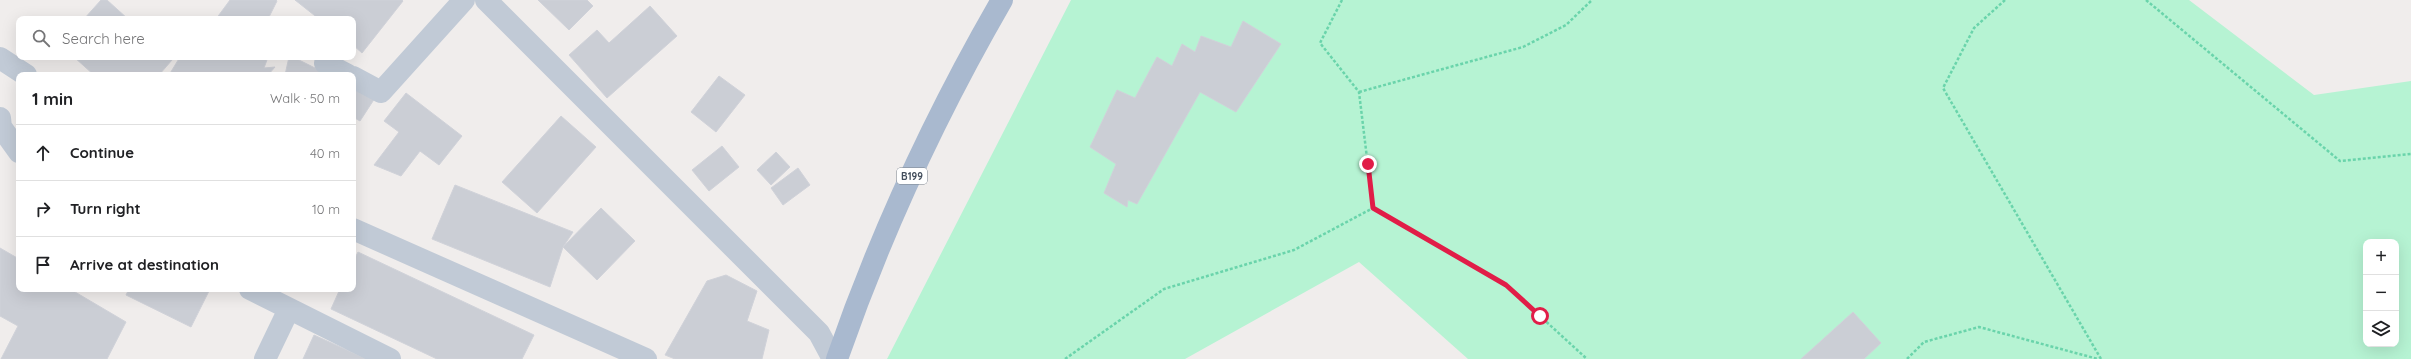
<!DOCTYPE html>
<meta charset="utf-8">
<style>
body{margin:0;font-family:Quicksand,sans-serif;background:#f6f6f6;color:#202124}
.controls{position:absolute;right:12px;bottom:12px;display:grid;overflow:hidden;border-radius:8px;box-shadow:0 4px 16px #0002}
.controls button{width:36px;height:36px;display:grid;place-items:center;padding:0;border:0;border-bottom:1px solid #e0e0e0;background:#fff;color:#202124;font:20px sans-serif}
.stop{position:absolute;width:12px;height:12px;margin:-9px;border:3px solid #e11d48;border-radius:50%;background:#fff}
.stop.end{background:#e11d48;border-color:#fff;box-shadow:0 1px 4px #0008}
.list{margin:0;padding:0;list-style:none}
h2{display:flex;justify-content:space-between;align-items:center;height:52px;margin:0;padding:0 16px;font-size:17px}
h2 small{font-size:13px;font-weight:400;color:#757577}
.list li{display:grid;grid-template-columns:26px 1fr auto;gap:12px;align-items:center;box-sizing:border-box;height:56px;padding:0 16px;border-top:1px solid #e0e0e0}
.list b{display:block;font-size:15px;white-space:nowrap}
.list em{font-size:13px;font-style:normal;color:#757577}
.icon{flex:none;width:22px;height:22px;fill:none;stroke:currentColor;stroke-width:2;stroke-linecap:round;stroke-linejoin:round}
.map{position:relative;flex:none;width:2411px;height:359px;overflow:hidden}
.search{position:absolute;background:#fff;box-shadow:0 4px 16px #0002;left:16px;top:16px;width:340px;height:44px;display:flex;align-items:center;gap:10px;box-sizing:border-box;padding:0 14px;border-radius:8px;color:#757577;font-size:15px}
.panel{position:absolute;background:#fff;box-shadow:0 4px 16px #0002;left:16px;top:72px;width:340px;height:220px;border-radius:8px}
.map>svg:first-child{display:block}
.green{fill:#b6f3d3;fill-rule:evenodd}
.building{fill:#cbced5;stroke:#d0d2d9}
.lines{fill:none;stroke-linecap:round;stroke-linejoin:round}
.path{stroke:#6ad4ab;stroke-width:2.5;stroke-dasharray:3 2;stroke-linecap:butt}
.minor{stroke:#c1cad6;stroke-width:22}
.major{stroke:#a9b9cf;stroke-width:22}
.route{stroke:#e11d48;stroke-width:5}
.labels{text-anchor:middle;stroke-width:3;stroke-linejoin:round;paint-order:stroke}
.shield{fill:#fff;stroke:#7b838d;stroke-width:1}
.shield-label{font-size:10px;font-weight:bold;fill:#434e5c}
</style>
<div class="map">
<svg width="2411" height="359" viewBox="0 0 2411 359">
<rect width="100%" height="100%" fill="#f0edec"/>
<path class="green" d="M1071 0H2189L2314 95 2411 81V359H1468L1359 262 1185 359H887ZM2366 242H2396V344H2366Z"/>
<path class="building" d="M101 0H107L128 19H84Z
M230 0H276L277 1 268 19H216Z
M295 0H402L403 1 362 53 353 45V19H319Z
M538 0H587L593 6 569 30Z
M650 6 677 36 607 98 569 55 597 30 609 43Z
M1243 21 1281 44 1236 112 1200 92 1137 204 1128 200 1127 207 1104 193 1116 164 1090 147 1117 90 1135 98 1157 57 1172 66 1182 44 1195 52 1201 36 1231 47Z
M74 57H169L172 60 159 75H94Z
M180 57H268L264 68 275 67 268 75H169Z
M289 57H293L329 75H285Z
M719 76 745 95 716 132 691 112Z
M353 87 375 98 360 121 353 117Z
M406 93 462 136 439 165 420 151 401 176 374 165 399 132 384 121Z
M561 116 596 147 537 213 502 182Z
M722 146 739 167 709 191 692 170Z
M776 152 790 167 771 185 757 170Z
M798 168 810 185 783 205 771 188Z
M455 185 573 232 563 247 550 287 432 239Z
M601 208 635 241 597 280 563 247Z
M0 248 19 259V289H70L126 322 107 359H1L18 326 0 316Z
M358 252 534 335 522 359H437L331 309 340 289H353V262Z
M726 275 757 291 747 321 769 330 762 359H675L665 355 707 281Z
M129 289H210L191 327 126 295Z
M1853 312 1881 343 1864 359H1801Z
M314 335 367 359H303Z"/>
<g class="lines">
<path class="path" d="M1342 0 1320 43 1359 92 1373 208
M2005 0 1974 28 1943 88 2101 359
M2146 0 2340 161 2411 154
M1359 92 1523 47 1566 25 1592 0
M1065 359 1164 289 1294 250 1373 208 1506 285 1587 359
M1907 359 1924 342 1979 327 2098 359"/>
<path class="minor" d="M486 0 819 333 833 359
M0 58 26 75
M325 63 348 75
M353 77 381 92 464 0
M0 118 1 127 19 152
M353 229 646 359
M250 289 390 359
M265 359 289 309"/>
<path class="major" d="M837 359C880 235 936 114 1002 0"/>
</g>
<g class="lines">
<path class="route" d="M1368 164 1373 208 1506 285 1540 316"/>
</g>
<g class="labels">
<rect class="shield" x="897" y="168" width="30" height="16" rx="3"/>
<g class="shield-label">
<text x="912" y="180">B199</text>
</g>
</g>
</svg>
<div class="controls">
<button>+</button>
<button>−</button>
<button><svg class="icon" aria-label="layers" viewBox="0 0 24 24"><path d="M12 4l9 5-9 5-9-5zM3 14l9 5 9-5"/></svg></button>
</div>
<div class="stop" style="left:1540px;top:316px"></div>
<div class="stop end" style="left:1368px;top:164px"></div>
<div class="search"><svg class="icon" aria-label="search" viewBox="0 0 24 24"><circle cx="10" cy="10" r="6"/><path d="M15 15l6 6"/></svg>Search here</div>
<section class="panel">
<h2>1 min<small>Walk · 50 m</small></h2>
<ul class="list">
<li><svg class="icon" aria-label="ahead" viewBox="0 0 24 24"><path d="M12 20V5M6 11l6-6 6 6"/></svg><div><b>Continue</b></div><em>40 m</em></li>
<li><svg class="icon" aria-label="right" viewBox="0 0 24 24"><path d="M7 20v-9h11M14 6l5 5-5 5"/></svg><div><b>Turn right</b></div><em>10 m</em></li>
<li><svg class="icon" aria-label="arrive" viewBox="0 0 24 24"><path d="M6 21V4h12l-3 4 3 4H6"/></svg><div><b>Arrive at destination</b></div></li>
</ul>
</section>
</div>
